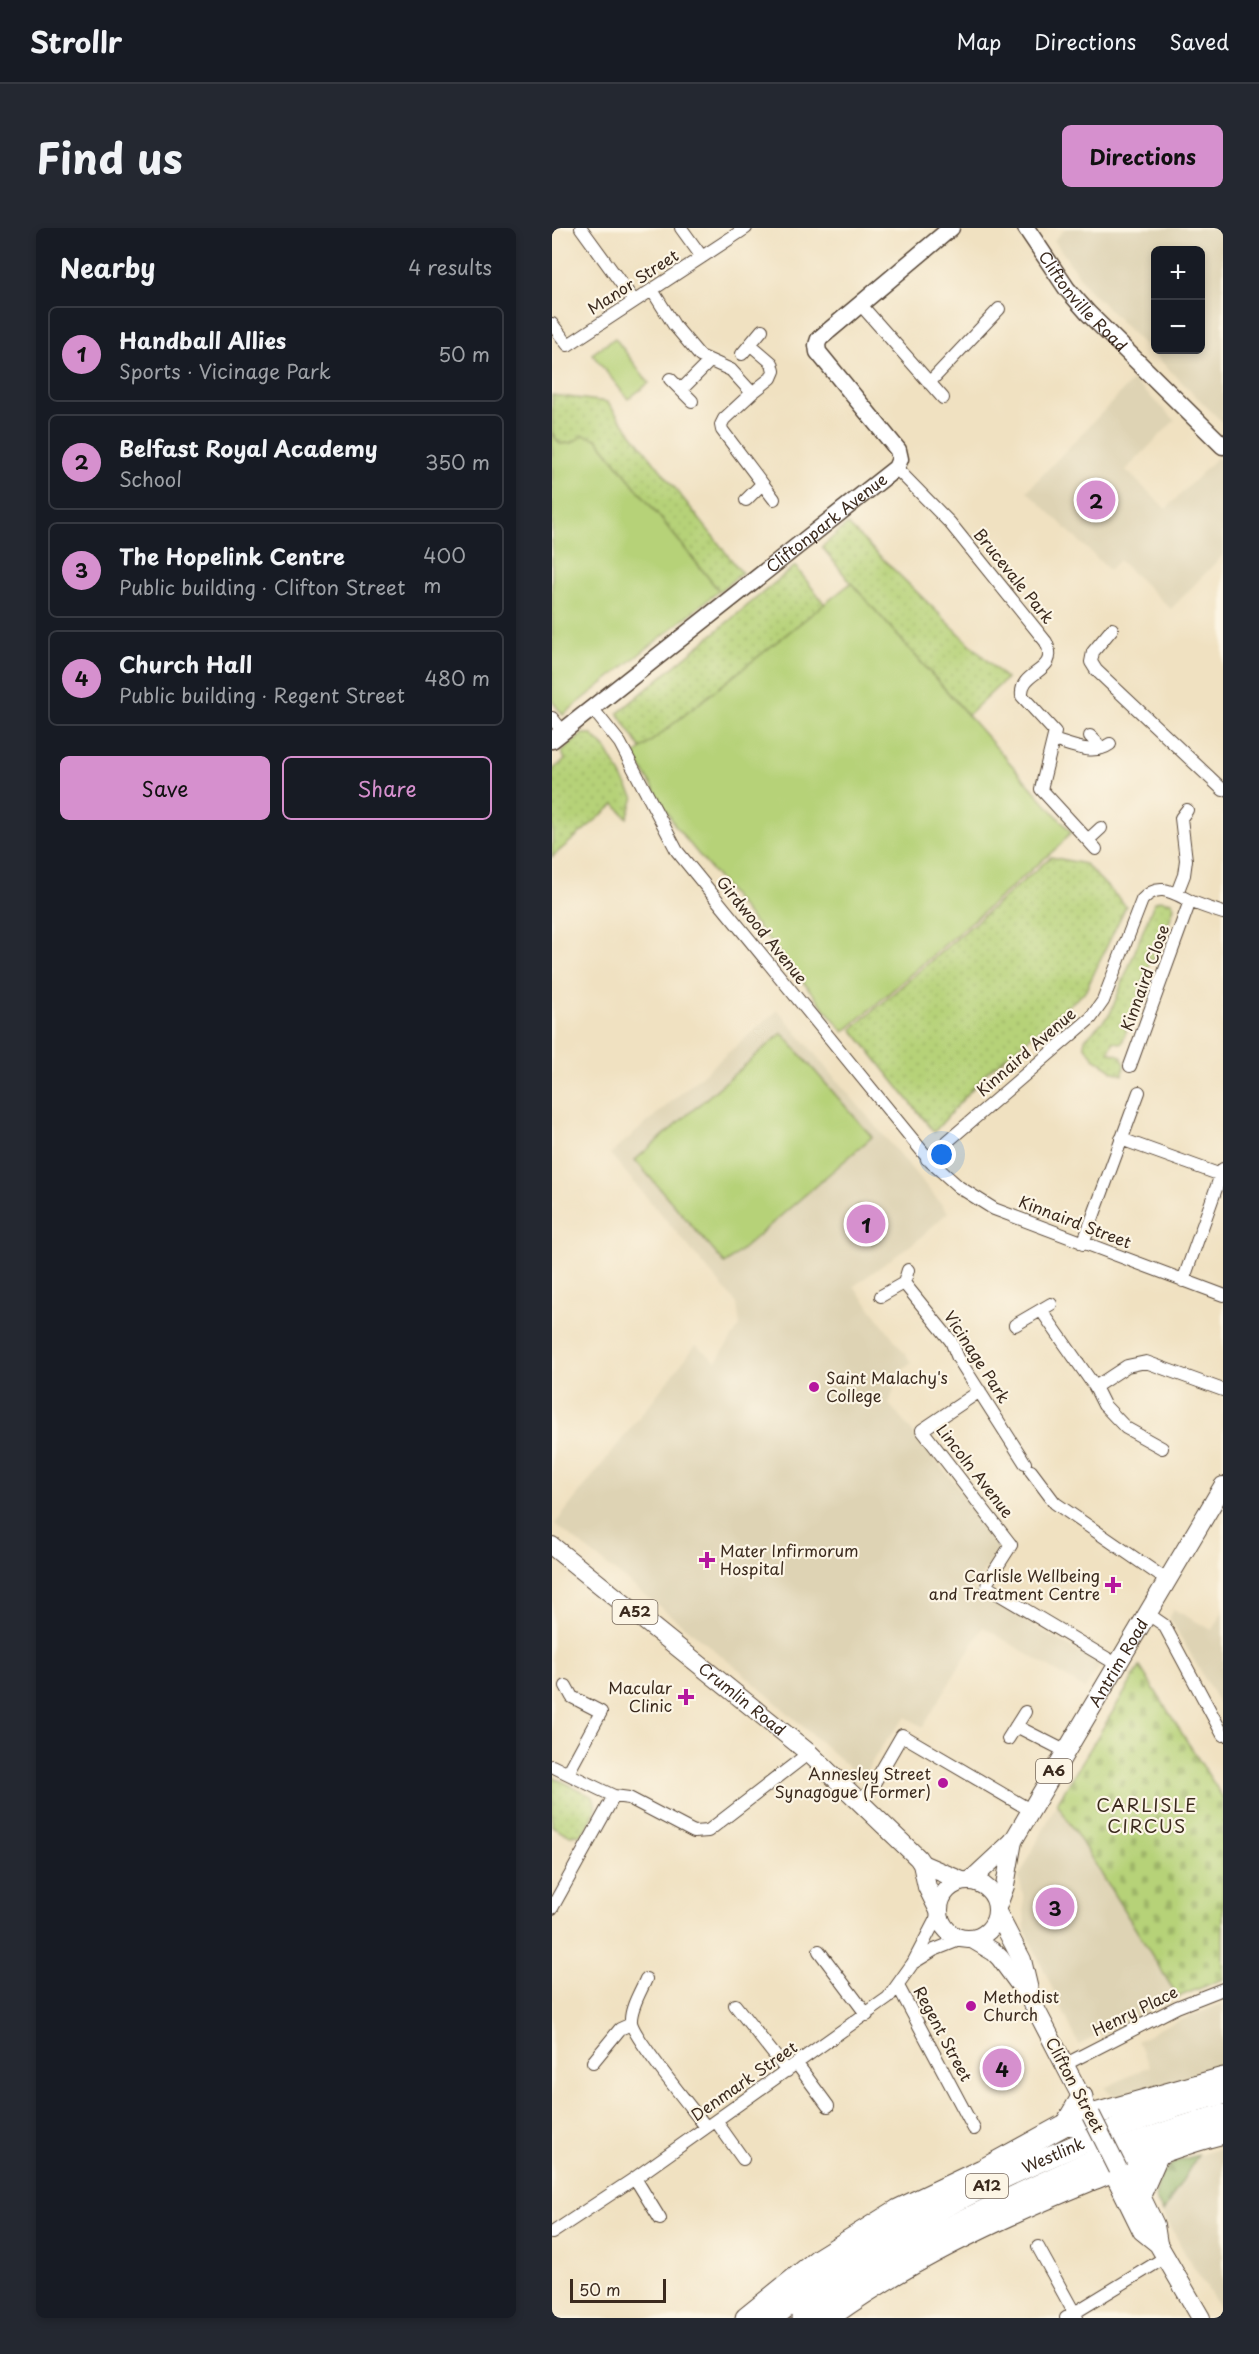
<!DOCTYPE html>
<meta charset="utf-8">
<style>
body{margin:0;font-family:"Playpen Sans",sans-serif;background:#242831;color:#f1f3f6}
.controls{position:absolute;right:18px;top:18px;display:grid;overflow:hidden;border-radius:9px;box-shadow:0 3px 9px #0003}
.controls button{width:54px;height:54px;display:grid;place-items:center;padding:0;border:0;border-bottom:2px solid #363941;background:#171b24;color:#f1f3f6;font:30px sans-serif}
.scale{position:absolute;left:18px;bottom:15px;width:96px;box-sizing:border-box;padding-left:6px;border:3px solid #3b2a1e;border-top:0;font-size:16px;line-height:21px;white-space:nowrap;color:#3b2a1e;-webkit-text-stroke:4px #fcf5e5;paint-order:stroke}
.you{position:absolute;left:390px;top:927px;width:21px;height:21px;margin:-15px;border:4px solid #fff;border-radius:50%;background:#1a73e8;box-shadow:0 0 0 9px #1a73e833}
.badge{display:grid;place-items:center;width:39px;height:39px;border-radius:50%;background:#d690ce;color:#111;font-size:20px;font-weight:700}
.pin{position:absolute;translate:-50% -50%;border:3px solid #fff;box-shadow:0 2px 6px #0006}
.list{margin:0;padding:0;list-style:none}
h2{display:flex;justify-content:space-between;align-items:center;height:78px;margin:0;padding:0 24px;font-size:26px}
h2 small{font-size:20px;font-weight:400;color:#9ea1a6}
.list li{display:grid;grid-template-columns:39px 1fr auto;gap:18px;align-items:center;box-sizing:border-box;height:96px;margin:0 12px 12px;padding:0 12px;border:2px solid #363941;border-radius:9px}
.list b{display:block;font-size:22px;white-space:nowrap}
.list p{margin:0;font-size:20px;white-space:nowrap;color:#9ea1a6}
.list em{font-size:20px;font-style:normal;color:#9ea1a6}
.actions{display:flex;gap:12px;padding:18px 24px}
.actions a{flex:1;padding:14px 0;border:2px solid #d690ce;border-radius:9px;text-align:center;font-size:21px;color:#d690ce}
.actions .main{background:#d690ce;color:#111}
.map{position:relative;flex:none;width:671px;height:2090px;overflow:hidden;border-radius:9px}
header{display:flex;align-items:center;gap:36px;box-sizing:border-box;height:84px;padding:0 30px;background:#171b24;border-bottom:2px solid #363941}
header strong{font-size:28px}
nav{display:flex;gap:33px;margin-inline-start:auto;font-size:21px}
.intro{display:flex;align-items:center;justify-content:space-between;box-sizing:border-box;height:144px;padding:0 36px}
h1{margin:0;font-size:42px}
.button{padding:15px 27px;border-radius:9px;background:#d690ce;color:#111;font-size:21px;font-weight:700}
main{display:flex;gap:36px;padding:0 36px}
aside{flex:1;background:#171b24;border-radius:9px;box-shadow:0 3px 9px #0003}
.map>svg:first-child{display:block}
.built{fill:#ded3b4;fill-rule:evenodd}
.grass{fill:url(#grass-dots);stroke:#787e4b;stroke-width:1.5}
.forest{fill:url(#forest-firs);stroke:#666f43;stroke-width:1.5}
.cemetery{fill:url(#cemetery-stones);stroke:#787e4b;stroke-width:1.5}
.green{fill:#b6d278;stroke:#787e4b;stroke-width:1.5}
.lines{fill:none;stroke-linecap:round;stroke-linejoin:round}
.street-casing{stroke:#564536;stroke-width:14}
.secondary-casing{stroke:#564536;stroke-width:19}
.primary-casing{stroke:#564536;stroke-width:20}
.highway-casing{stroke:#564536;stroke-width:23}
.street{stroke:#fff;stroke-width:12}
.secondary{stroke:#fff;stroke-width:16}
.primary{stroke:#fff;stroke-width:18}
.highway{stroke:#fff;stroke-width:21}
.primary-bridge-casing{stroke:#564536;stroke-width:20;stroke-linecap:butt}
.primary-bridge{stroke:#fff;stroke-width:18}
.poi-dot{fill:#b5179e;stroke:#fcf5e5;stroke-width:2}
.labels{text-anchor:middle;stroke-width:4.5;stroke-linejoin:round;paint-order:stroke}
.shield{fill:#fcf5e5;stroke:#75675a;stroke-width:1.5}
.shield-label{font-size:15px;font-weight:bold;fill:#3b2a1e}
.street-label{font-size:16px;fill:#3b2a1e;stroke:#fcf5e5}
.poi-label{font-size:16px;fill:#3b2a1e;stroke:#fcf5e5;text-anchor:start}
.neighbourhood-label{font-size:18px;letter-spacing:1.5px;fill:#3b2a1e;stroke:#fcf5e5}
</style>
<header>
<strong>Strollr</strong>
<nav><a>Map</a><a>Directions</a><a>Saved</a></nav>
</header>
<div class="intro"><h1>Find us</h1><a class="button">Directions</a></div>
<main>
<aside>
<h2>Nearby<small>4 results</small></h2>
<ul class="list">
<li><span class="badge">1</span><div><b>Handball Allies</b><p>Sports · Vicinage Park</p></div><em>50 m</em></li>
<li><span class="badge">2</span><div><b>Belfast Royal Academy</b><p>School</p></div><em>350 m</em></li>
<li><span class="badge">3</span><div><b>The Hopelink Centre</b><p>Public building · Clifton Street</p></div><em>400 m</em></li>
<li><span class="badge">4</span><div><b>Church Hall</b><p>Public building · Regent Street</p></div><em>480 m</em></li>
</ul>
<div class="actions"><a class="main">Save</a><a>Share</a></div>
</aside>
<div class="map">
<svg width="671" height="2090" viewBox="0 0 671 2090">
<defs>
<pattern id="grass-dots" width="8" height="8" patternUnits="userSpaceOnUse" patternTransform="scale(1.5)"><rect width="8" height="8" fill="#b6d278"/><path d="M2 2h.1M6 6h.1" fill="none" stroke="#9db467" stroke-width="1.8" stroke-linecap="round"/></pattern>
<pattern id="forest-firs" width="22" height="20" patternUnits="userSpaceOnUse" patternTransform="scale(1.5)"><rect width="22" height="20" fill="#90b468"/><path d="M5 1l3.5 6h-7zM16 11l3.5 6h-7z" fill="#779355"/></pattern>
<pattern id="cemetery-stones" width="16" height="16" patternUnits="userSpaceOnUse" patternTransform="scale(1.5)"><rect width="16" height="16" fill="#b6d278"/><path d="M2 7V4a2 2 0 0 1 4 0v3zM10 15v-3a2 2 0 0 1 4 0v3z" fill="#9db467"/></pattern>
</defs>
<rect width="100%" height="100%" fill="#fcf5e5"/>
<filter id="ink" filterUnits="userSpaceOnUse"><feTurbulence type="fractalNoise" baseFrequency=".0167" numOctaves="2"/><feDisplacementMap in="SourceGraphic" scale="12" xChannelSelector="R" yChannelSelector="G"/><feConvolveMatrix kernelMatrix="1 2 1 2 8 2 1 2 1" color-interpolation-filters="sRGB"/></filter>
<filter id="wash" filterUnits="userSpaceOnUse"><feTurbulence type="fractalNoise" baseFrequency=".008" numOctaves="4" result="noise"/><feDisplacementMap in="SourceGraphic" scale="24" xChannelSelector="R" yChannelSelector="G"/><feGaussianBlur stdDeviation="1.35" result="paint"/><feColorMatrix in="noise" values="0 0 0 0 0 0 0 0 0 0 0 0 0 0 0 0 0 1.4 0 .05"/><feComposite in="paint" operator="in"/></filter>
<g filter="url(#wash)">
<rect width="100%" height="100%" fill="#f0e1c1"/>
<path class="built" d="M514 0H671V195L535 60 502 12ZM604 22H648V122H604Z
M581 152 623 192 574 242 614 281 665 229 671 234V327L619 381 567 332 557 342 475 263Z
M226 782 396 984 367 1011 302 1058 360 1135 348 1143 337 1176 406 1259 449 1318 420 1361 548 1437 533 1461 431 1399 371 1499 354 1489 329 1519 310 1551 185 1440 3 1296 144 1117 164 1133 188 1098 185 1076 58 926Z
M621 1381 660 1402 671 1383V1482L617 1389Z
M505 1575 626 1769 527 1817 473 1702 472 1671 467 1649Z
M671 1775V1841L568 1872 552 1860 598 1838 585 1813 611 1799Z
M671 1920V2085L635 2029 603 1970 611 1944 619 1935Z"/>
<path class="grass" d="M0 167 55 174 190 345 167 363 45 211 8 216 0 205Z
M295 296 454 451 416 487 299 355 270 319Z
M243 338 282 388 95 530 66 485Z
M31 506H39L54 521 82 570 75 590 63 576 0 629V542L13 532 10 524Z
M499 629 533 636 574 678 533 764 434 845 382 904 300 801Z
M607 672 620 674 622 679 614 704 609 702 600 725 606 728 605 733 599 731 589 759 595 761 591 774 585 773 570 815 561 814 557 824 569 828 572 835 571 847 560 843 559 841 542 830 532 817 533 811 558 786 602 675Z
M0 1548 41 1569C48 1582 38 1596 29 1606L17 1607 0 1598Z"/>
<path class="forest" d="M646 1927 611 1984 603 1970C609 1936 616 1936 646 1927Z"/>
<path class="cemetery" d="M588 1439 671 1570V1751L626 1769 505 1575Z"/>
<path class="green" d="M63 110 97 155 76 171 40 126Z
M0 205 8 216 20 215 31 207 45 211 167 363 11 487 0 473Z
M299 355 519 604 508 617 292 804 124 599 82 527Z
M230 805 320 909 173 1036 83 932Z
M307 977 332 1007 320 1016 296 986Z"/>
</g>
<g filter="url(#ink)">
<g class="lines">
<defs>
<path id="street" d="M29 0 82 73
M129 0 150 29
M100 62 122 97 148 128 179 142 200 165
M309 77 391 170
M0 96 16 117 194 0
M199 117 220 135 222 143 219 150 200 165 172 191 169 197 170 202 222 271
M190 126 210 102
M118 151 140 173
M377 155 447 81
M129 162 157 134
M344 240 398 295 494 414C509 446 467 441 470 468L503 504 489 561 544 621
M194 272 210 256
M560 401 541 424 539 434 544 442 671 562
M40 480 68 515 125 623 379 934 407 959 442 981 671 1067
M0 490 11 504
M538 508 544 514 546 521
M501 512C519 517 541 528 558 516
M536 612 549 600
M625 665 632 647 634 632 629 590 635 582
M578 838 638 673
M569 911 669 947
M375 931 539 790 551 773 590 672C606 654 620 664 638 673 649 678 660 681 671 685
M531 1016 587 864
M356 1042 352 1055 399 1113 406 1130 473 1235
M631 1053 671 941
M329 1068 352 1055
M489 1082 543 1159 552 1177 574 1200 610 1220
M463 1097 499 1076
M543 1159 575 1138 594 1134 671 1162
M428 1163 370 1202 459 1317 436 1353 435 1359 566 1437
M479 1243 503 1275 616 1353
M596 1386 612 1397 671 1507
M14 1458 20 1469 49 1484 16 1545
M464 1498 513 1523
M456 1511 473 1484
M0 1538 47 1561 62 1568 77 1570 142 1604 156 1603 257 1525
M308 1573 317 1564 350 1507 478 1582
M0 1680 62 1568
M267 1723 315 1787
M361 1735 382 1722 410 1711
M94 1751C89 1763 78 1780 79 1794 81 1809 141 1882 154 1899
M346 1758 422 1901
M183 1777 235 1843
M41 1834 68 1801 79 1796
M245 1836 276 1878
M512 1837 625 1779 671 1761
M164 1893 191 1931
M83 1950 108 1991
M0 2005 83 1950 336 1770 361 1735 387 1685
M486 2019 525 2090
M514 2090 614 2029"/>
<g id="secondary">
<path id="s1" d="M474 0 515 61 536 85 671 218"/>
<path id="s2" d="M0 512 344 240 348 231 346 222 266 124 265 117 267 111 399 0"/>
</g>
<g id="primary">
<path id="s3" d="M0 1318 257 1525 366 1630 370 1636 375 1659 386 1681"/>
<path d="M370 1636 410 1653"/>
<circle cx="416" cy="1682" r="29"/>
<path d="M418 1653 461 1613"/>
<path id="s4" d="M446 1677 453 1658 461 1613 671 1258"/>
<path d="M445 1684 470 1732 478 1766"/>
<path d="M420 1711 442 1724 448 1730 479 1772 535 1880"/>
<path d="M606 2016 590 2003 563 1948 566 1941H576L603 1997 606 2016 649 2090"/>
</g>
<g id="highway">
<path d="M514 1896 530 1869"/>
<path d="M588 1967 607 1924"/>
<path d="M194 2090 267 2031 346 1982 430 1942 514 1896 523 1897 539 1887 671 1850"/>
<path id="s5" d="M220 2090C312 2016 416 1963 525 1917 572 1898 620 1877 671 1866"/>
<path d="M250 2090C313 2039 385 2004 459 1970 528 1937 597 1906 671 1887"/>
<path d="M276 2090C354 2033 444 1991 534 1954 579 1936 624 1917 671 1905"/>
</g>
</defs>
<use href="#street" class="street-casing"/>
<use href="#secondary" class="secondary-casing"/>
<use href="#primary" class="primary-casing"/>
<use href="#highway" class="highway-casing"/>
<use href="#street" class="street"/>
<use href="#secondary" class="secondary"/>
<use href="#primary" class="primary"/>
<use href="#highway" class="highway"/>
<defs>
<path id="primary-bridge" d="M539 1887 566 1941"/>
</defs>
<use href="#primary-bridge" class="primary-bridge-casing"/>
<use href="#primary-bridge" class="primary-bridge"/>
</g>
</g>
<g class="poi-dot">
<circle cx="262" cy="1159" r="6"/>
<path d="M152 1323h6v6h6v6h-6v6h-6v-6h-6v-6h6z"/>
<path d="M558 1348h6v6h6v6h-6v6h-6v-6h-6v-6h6z"/>
<path d="M131 1460h6v6h6v6h-6v6h-6v-6h-6v-6h6z"/>
<circle cx="391" cy="1555" r="6"/>
<circle cx="419" cy="1778" r="6"/>
</g>
<g class="labels">
<g class="shield">
<rect x="60.5" y="1372" width="45" height="24" rx="4.5"/>
<rect x="484" y="1531" width="36" height="24" rx="4.5"/>
<rect x="414" y="1946" width="42" height="24" rx="4.5"/>
</g>
<g class="shield-label">
<text x="83" y="1389">A52</text>
<text x="502" y="1548">A6</text>
<text x="435" y="1963">A12</text>
</g>
<g class="street-label">
<text transform="translate(81 54) rotate(-33)" y="6">Manor Street</text>
<text dy="6" stroke="none"><textPath href="#s1" startOffset="93">Cliftonville Road</textPath></text>
<text dy="6" stroke="none"><textPath href="#s2" startOffset="350">Cliftonpark Avenue</textPath></text>
<text transform="translate(462 348) rotate(51)" y="6">Brucevale Park</text>
<text transform="translate(210 702) rotate(51)" y="6">Girdwood Avenue</text>
<text transform="translate(593 750) rotate(-70)" y="6">Kinnaird Close</text>
<text transform="translate(474 824) rotate(-41)" y="6">Kinnaird Avenue</text>
<text transform="translate(523 994) rotate(21)" y="6">Kinnaird Street</text>
<text transform="translate(425 1129) rotate(57)" y="6">Vicinage Park</text>
<text transform="translate(423 1243) rotate(52)" y="6">Lincoln Avenue</text>
<text dy="6" stroke="none"><textPath href="#s4" startOffset="273">Antrim Road</textPath></text>
<text dy="6" stroke="none"><textPath href="#s3" startOffset="244">Crumlin Road</textPath></text>
<text transform="translate(583 1783) rotate(-26)" y="6">Henry Place</text>
<text transform="translate(391 1806) rotate(62)" y="6">Regent Street</text>
<text transform="translate(192 1853) rotate(-35)" y="6">Denmark Street</text>
<text transform="translate(523 1857) rotate(62)" y="6">Clifton Street</text>
<text dy="6" stroke="none"><textPath href="#s5" startOffset="326">Westlink</textPath></text>
</g>
<g class="poi-label">
<text x="274" y="1156">Saint Malachy's<tspan x="274" dy="18">College</tspan></text>
<text x="168" y="1329">Mater Infirmorum<tspan x="168" dy="18">Hospital</tspan></text>
<text x="548" y="1354" text-anchor="end">Carlisle Wellbeing<tspan x="548" dy="18">and Treatment Centre</tspan></text>
<text x="120" y="1466" text-anchor="end">Macular<tspan x="120" dy="18">Clinic</tspan></text>
<text x="379" y="1552" text-anchor="end">Annesley Street<tspan x="379" dy="18">Synagogue (Former)</tspan></text>
<text x="431" y="1775">Methodist<tspan x="431" dy="18">Church</tspan></text>
</g>
<g class="neighbourhood-label">
<text x="595" y="1584">CARLISLE<tspan x="595" dy="21">CIRCUS</tspan></text>
</g>
</g>
</svg>
<div class="controls">
<button>+</button>
<button>−</button>
</div>
<div class="scale">50 m</div>
<div class="you"></div>
<div class="pin badge" style="left:314px;top:996px">1</div>
<div class="pin badge" style="left:544px;top:272px">2</div>
<div class="pin badge" style="left:503px;top:1679px">3</div>
<div class="pin badge" style="left:450px;top:1840px">4</div>
</div>
</main>
